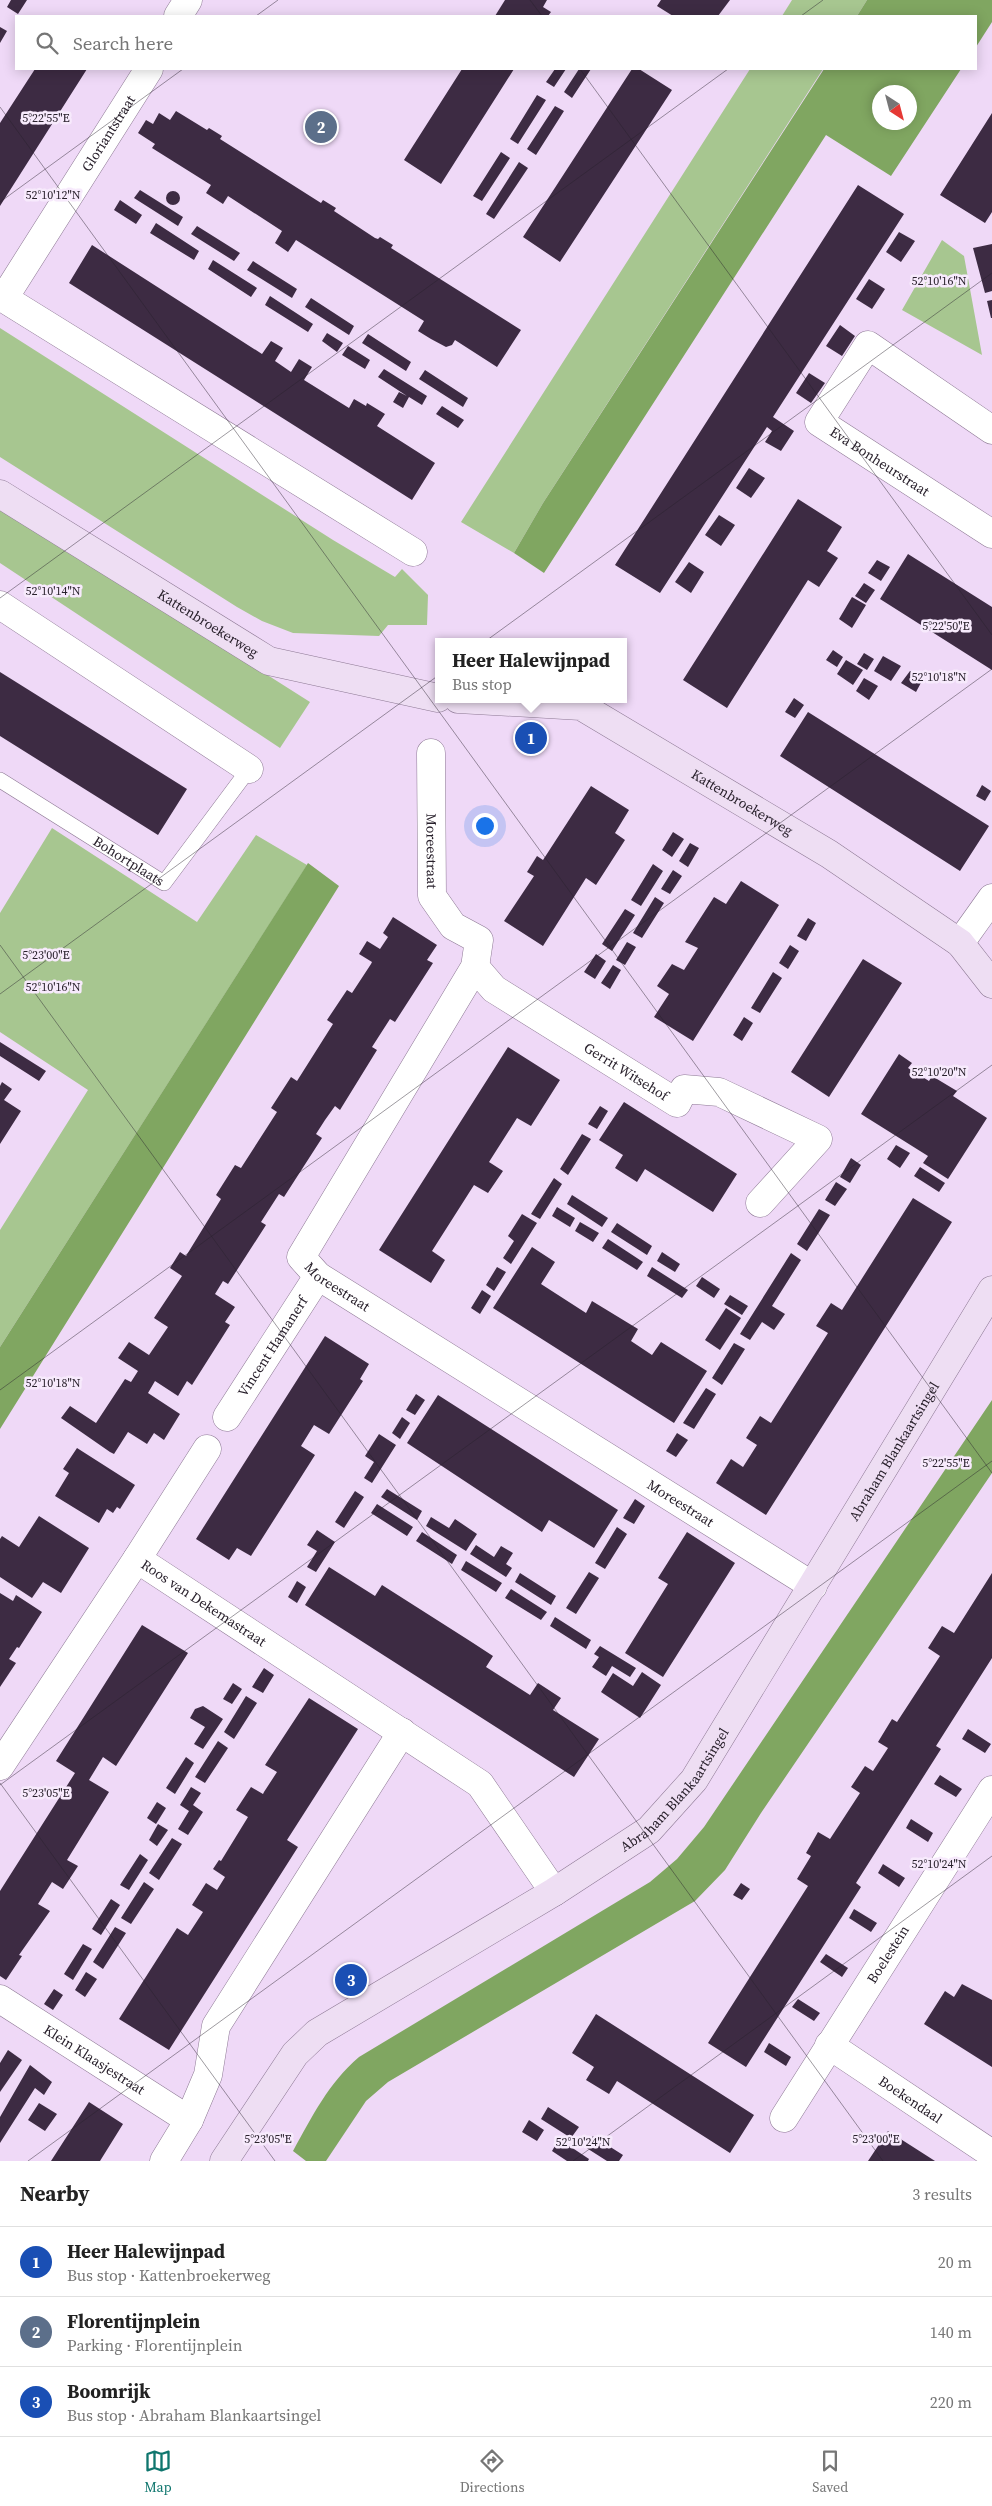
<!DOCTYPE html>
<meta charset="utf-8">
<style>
body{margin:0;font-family:"Source Serif 4",serif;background:#f6f6f6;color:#222}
.compass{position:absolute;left:872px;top:85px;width:45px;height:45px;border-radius:50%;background:#fff;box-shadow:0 2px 12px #0003;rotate:144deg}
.you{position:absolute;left:484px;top:825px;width:18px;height:18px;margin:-12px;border:4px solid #fff;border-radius:50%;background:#1a73e8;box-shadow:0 0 0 8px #1a73e833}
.badge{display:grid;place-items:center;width:32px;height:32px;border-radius:50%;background:#0f766e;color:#fff;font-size:16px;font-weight:700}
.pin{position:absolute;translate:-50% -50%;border:2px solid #fff;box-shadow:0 1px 5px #0006}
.popup{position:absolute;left:435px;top:638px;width:192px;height:65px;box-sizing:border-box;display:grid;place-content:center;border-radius:0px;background:#fff;filter:drop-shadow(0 1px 4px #0005);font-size:16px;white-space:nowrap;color:#767676}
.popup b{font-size:19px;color:#222}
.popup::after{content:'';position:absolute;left:50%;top:100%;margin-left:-10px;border:10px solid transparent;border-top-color:#fff}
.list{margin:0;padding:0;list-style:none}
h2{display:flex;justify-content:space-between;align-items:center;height:65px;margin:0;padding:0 20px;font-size:21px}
h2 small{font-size:16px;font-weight:400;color:#767676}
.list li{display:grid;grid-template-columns:32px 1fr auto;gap:15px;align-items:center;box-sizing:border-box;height:70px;padding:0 20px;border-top:1px solid #e0e0e0}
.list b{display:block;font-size:19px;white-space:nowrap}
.list p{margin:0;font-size:16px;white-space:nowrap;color:#767676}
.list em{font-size:16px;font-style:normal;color:#767676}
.icon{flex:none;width:28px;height:28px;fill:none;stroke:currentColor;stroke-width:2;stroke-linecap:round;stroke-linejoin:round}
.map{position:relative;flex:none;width:992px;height:2161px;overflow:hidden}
.search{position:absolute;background:#fff;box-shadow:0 2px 12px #0003;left:15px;right:15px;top:15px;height:55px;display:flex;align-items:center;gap:12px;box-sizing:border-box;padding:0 18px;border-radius:0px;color:#767676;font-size:19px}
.sheet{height:275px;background:#fff}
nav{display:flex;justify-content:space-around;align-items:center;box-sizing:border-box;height:70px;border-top:1px solid #e0e0e0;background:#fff;font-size:14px;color:#767676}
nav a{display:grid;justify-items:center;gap:2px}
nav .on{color:#0f766e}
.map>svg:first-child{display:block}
.green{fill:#a7c690}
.water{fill:#80a661;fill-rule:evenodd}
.building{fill:#3d2b43}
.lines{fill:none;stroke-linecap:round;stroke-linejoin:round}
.lane-casing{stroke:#8d7994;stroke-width:16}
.street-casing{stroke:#8d7994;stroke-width:29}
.secondary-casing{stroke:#8d7994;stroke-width:29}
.lane{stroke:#fff;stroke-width:15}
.street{stroke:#fff;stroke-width:28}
.secondary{stroke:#eedef3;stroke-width:28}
.ticks{fill:none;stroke:#29212c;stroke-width:1;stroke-opacity:0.45}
.labels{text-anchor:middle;stroke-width:5;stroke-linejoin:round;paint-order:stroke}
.street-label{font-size:14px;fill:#29212c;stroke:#f7eafc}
.ticks-label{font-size:12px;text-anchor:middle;fill:#29212c;stroke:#f7eafc;stroke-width:5;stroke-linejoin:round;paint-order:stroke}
</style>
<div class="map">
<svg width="992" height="2161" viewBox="0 0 992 2161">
<rect width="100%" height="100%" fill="#efd9f7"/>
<path class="green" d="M792 0H867L857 16H782Z
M750 69H823L543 503 514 553 461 522Z
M942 240 964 256 982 355 902 310Z
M0 328 333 540 395 577 402 569 428 595 427 625H388L379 636 293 633 262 621 237 607 0 457Z
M0 505 310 702 280 748 0 563Z
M52 828 197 922 256 835 307 865 0 1347V1230L88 1090 0 1032V913Z"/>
<path class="water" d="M867 0H992V22L976 47V16H857Z
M824 69H961L891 176 826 135 544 573 514 553 543 503ZM910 92V122H880V92Z
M308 863 339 886 0 1429V1347Z
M992 1400V1473L761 1813 725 1870 695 1901 388 2082 366 2101 326 2161H306L293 2151C313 2115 328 2084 359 2057L650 1882 677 1859 704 1827Z"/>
<path class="building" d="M11 0H27L18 14 7 7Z
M505 0H547L543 7 551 12 548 16H495Z
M661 0H730L718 16H673L657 6Z
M0 27 7 31 0 43Z
M35 69H87L0 206V123Z
M462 69H514L441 184 404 160Z
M555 69H566L554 87 546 82Z
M579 69H591L572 98 564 92Z
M632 69H639L672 90 560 262 523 237Z
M537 95 546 100 518 144 510 139Z
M555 106 564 111 536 155 527 149Z
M176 111 207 130 209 128 222 136 220 139 321 203 323 200 336 208 334 211 375 238 378 239 380 237 393 245 391 248 521 330 497 367 455 340 452 345 446 347 431 339 418 331 424 321 296 240 288 252 275 243 282 231 228 196 223 204 206 193 211 185 152 148 155 144 138 133 146 120 153 124 159 113 170 120Z
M992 113V212L985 223 940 195Z
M501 152 510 158 482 201 473 196Z
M519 162 528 168 494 219 486 214Z
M858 185 904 214 773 417 794 431 781 451 765 442 772 431 767 427 660 593 615 565Z
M140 190 183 217 178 226 134 198Z
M166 198a7 7 0 1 1 14 0a7 7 0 1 1-14 0Z
M120 200 142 215 136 224 114 210Z
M156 223 199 251 194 260 150 233Z
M197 226 240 253 234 261 191 234Z
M899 232 915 241 901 262 886 252Z
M992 244V291L985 293 973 248Z
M92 245 262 354 271 341 283 348 275 361 291 372 299 359 312 367 304 380 349 408 354 399 366 406 367 403 385 414 377 426 435 463 412 500 69 283Z
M213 260 257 288 251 297 208 269Z
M253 261 297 289 292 298 247 270Z
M869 279 885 289 872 309 856 299Z
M270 296 313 324 308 332 265 305Z
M311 298 354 326 349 335 305 307Z
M992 300V318H991L987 301Z
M840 325 855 336 842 356 826 346Z
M327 333 343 343 337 352 322 341Z
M368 334 411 362 406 371 362 343Z
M348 346 370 360 365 369 342 355Z
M384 369 427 396 422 405 409 397 403 408 393 402 399 392 407 396 378 377Z
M425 370 468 398 463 407 419 379Z
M809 373 825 383 811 403 796 393Z
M442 406 464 420 458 428 436 414Z
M749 468 765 478 751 498 736 488Z
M798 499 842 527 827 551 838 558 819 587 808 580 727 708 683 680Z
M719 515 735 525 721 546 705 535Z
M908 554 992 607V670L880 599Z
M877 560 890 567 881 581 868 573Z
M689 562 704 572 691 593 675 582Z
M864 583 875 590 866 603 855 596Z
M852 597 866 605 852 628 839 619Z
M833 650 843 657 837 667 826 660Z
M864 653 874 659 867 670 857 664Z
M883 656 901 666 891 681 874 671Z
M846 660 863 670 853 685 837 674Z
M910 671 923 679 916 692 901 683Z
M0 672 187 789 158 835 0 736Z
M864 678 878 686 869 700 856 691Z
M794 698 804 705 795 718 785 712Z
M808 712 989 826 960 871 780 756Z
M982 785 991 791 985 801 976 796Z
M591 786 629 810 615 833 625 840 596 885 586 878 543 946 504 921 534 876 527 872 537 856 543 860Z
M673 832 684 839 672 857 662 850Z
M690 843 699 848 688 867 679 861Z
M653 864 663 871 641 906 631 900Z
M673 870 682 876 670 894 661 889Z
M741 881 779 905 693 1041 654 1017 669 994 657 986 672 964 684 970 698 948 685 942 714 897 726 904Z
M655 897 664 903 642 938 633 933Z
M625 909 635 915 612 951 602 944Z
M393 917 437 945 427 960 433 963 395 1022 390 1019 372 1047 377 1050 340 1110 335 1106 325 1120 316 1134 322 1138 284 1197 279 1194 261 1222 266 1225 228 1284 223 1281 215 1294 235 1307 225 1322 230 1325 192 1385 187 1381 178 1396 155 1381 148 1393 180 1414 164 1440 154 1433 147 1444 128 1432 114 1454 110 1452 61 1418 70 1406 96 1423 125 1379 131 1382 138 1371 118 1358 129 1342 149 1355 168 1327 154 1318 182 1276 170 1268 180 1252 186 1256 221 1199 216 1195 235 1165 241 1168 277 1112 271 1108 291 1077 297 1081 333 1024 327 1020 347 990 352 993 371 964 372 962 359 954 367 941 380 949 388 937 383 933Z
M808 918 816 923 806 941 797 936Z
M627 942 636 947 625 965 616 960Z
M790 945 799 951 788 969 779 963Z
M596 954 606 961 595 979 584 972Z
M863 959 902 983 829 1097 791 1072Z
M613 965 621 970 610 989 601 983Z
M773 972 782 978 760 1013 751 1008Z
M744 1017 753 1023 742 1041 733 1035Z
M0 1042 46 1071 39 1081 0 1056Z
M508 1047 560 1080 531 1126 517 1118 489 1162 503 1171 488 1193 474 1185 432 1251 445 1260 431 1283 379 1250Z
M899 1054 912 1063 908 1068 929 1081 932 1076 957 1091 953 1096 987 1118 948 1179 923 1163 928 1156 861 1114Z
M2 1082 12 1089 4 1100 21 1111 0 1144V1086Z
M624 1102 737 1174 713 1212 645 1169 637 1182 615 1168 623 1155 599 1140Z
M600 1106 608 1111 597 1129 588 1124Z
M582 1134 591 1139 568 1175 560 1169Z
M896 1145 910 1153 900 1168 887 1159Z
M851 1158 861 1165 850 1183 840 1177Z
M920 1167 945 1183 939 1192 914 1176Z
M554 1178 562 1184 540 1219 531 1214Z
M836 1182 847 1189 835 1206 825 1200Z
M572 1195 608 1218 602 1227 567 1204Z
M913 1198 952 1222 766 1515 716 1483 731 1459 743 1467 757 1445 746 1438 760 1416 771 1423 828 1333 816 1326 831 1303 842 1310Z
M557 1207 575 1218 570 1227 552 1216Z
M819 1209 830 1215 807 1251 797 1244Z
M522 1214 537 1223 511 1264 503 1258 514 1241 508 1236Z
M580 1222 599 1233 593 1242 575 1231Z
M617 1223 652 1246 647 1255 611 1232Z
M608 1239 643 1262 637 1270 602 1248Z
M532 1247 555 1262 541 1284 586 1313 592 1301 638 1329 631 1341 652 1355 661 1342 707 1371 674 1423 493 1308Z
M662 1252 680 1264 675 1272 657 1261Z
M791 1253 801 1260 772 1306 785 1314 774 1330 762 1322 750 1340 740 1334Z
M497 1267 506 1272 494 1291 486 1285Z
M652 1267 688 1290 682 1298 647 1276Z
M702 1277 720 1289 714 1298 696 1286Z
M482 1290 491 1296 480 1314 471 1308Z
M730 1295 748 1306 742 1315 724 1304Z
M726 1308 741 1318 720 1350 705 1340Z
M325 1336 369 1364 360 1379 363 1381 329 1434 314 1425 301 1446 315 1455 251 1556 237 1548 229 1560 196 1539Z
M734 1343 745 1349 722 1385 712 1378Z
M706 1388 716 1394 694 1429 683 1423Z
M416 1394 425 1400 415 1415 406 1410Z
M438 1395 618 1510 594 1548 549 1520 542 1532 407 1443Z
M402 1417 410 1423 400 1439 392 1433Z
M677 1433 688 1440 676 1457 666 1451Z
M379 1434 396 1445 372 1483 364 1478 374 1462 365 1456Z
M77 1448 135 1485 120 1509 117 1507 113 1513 107 1509 99 1523 55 1496 69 1473 63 1469Z
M387 1489 422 1511 417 1520 381 1497Z
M355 1491 364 1497 344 1528 335 1522Z
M635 1499 645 1506 634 1524 623 1518Z
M377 1504 413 1527 407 1536 371 1513Z
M39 1516 89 1548 61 1593 43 1582 32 1598 0 1577V1539L2 1536 19 1547Z
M431 1517 449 1528 455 1519 477 1534 466 1551 426 1526Z
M617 1527 627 1534 605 1569 595 1563Z
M317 1530 335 1542 316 1572 307 1567 317 1551 307 1545Z
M422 1532 457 1555 452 1564 416 1541Z
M687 1532 735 1563 663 1677 625 1653 668 1584 658 1578Z
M476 1545 494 1557 501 1546 513 1553 506 1564 512 1568 506 1577 470 1554Z
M466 1561 502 1583 496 1592 461 1570Z
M329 1567 375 1596 382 1585 470 1641 493 1656 486 1667 530 1695 538 1683 561 1698 553 1710 599 1739 574 1777 305 1605Z
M589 1572 599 1578 576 1614 566 1608Z
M520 1573 556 1596 551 1605 515 1582Z
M992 1573V1658L936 1746 941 1749 856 1883 861 1887 746 2067 708 2043 808 1886 797 1879 811 1856 806 1853 818 1832 830 1839 860 1793 851 1787 865 1766 873 1771 888 1748 878 1742 892 1719 897 1722 940 1656 928 1648 942 1626 954 1633Z
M297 1581 306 1587 297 1603 288 1597Z
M511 1589 547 1612 541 1620 505 1598Z
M0 1593 13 1601 16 1595 42 1612 19 1648 17 1647 9 1659 16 1663 0 1687Z
M555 1617 591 1640 586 1649 550 1626Z
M142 1625 188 1653 116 1766 103 1757 89 1780 109 1792 67 1860 78 1866 63 1889 52 1882 38 1904 50 1911 19 1955 22 1956 6 1980 0 1976V1891L75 1773 56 1761Z
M600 1646 636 1668 630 1677 612 1666 606 1676 592 1667 599 1657 594 1654Z
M264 1668 274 1675 263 1693 252 1687Z
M642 1672 661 1685 640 1718 601 1692 613 1673 633 1686Z
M233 1683 242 1689 232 1704 223 1699Z
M246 1696 257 1703 234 1739 224 1732Z
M309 1698 358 1729 287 1840 298 1847 169 2050 119 2019 177 1928 188 1935 203 1912 192 1905 206 1883 217 1890 225 1877 213 1869 219 1860 221 1861 248 1817 236 1810 251 1787 263 1794 264 1792 277 1772 265 1765Z
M203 1706 223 1719 203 1749 194 1744 205 1727 190 1718 195 1709Z
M968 1729 991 1744 985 1753 962 1739Z
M218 1741 228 1748 205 1783 195 1777Z
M186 1757 194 1763 175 1794 166 1788Z
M940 1775 962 1789 956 1797 934 1784Z
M191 1787 201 1793 193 1805 203 1812 188 1835 178 1829 189 1811 180 1805Z
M157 1802 166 1808 156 1824 147 1818Z
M911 1819 933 1833 928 1842 906 1828Z
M158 1824 168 1830 157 1846 149 1840Z
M172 1838 182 1844 159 1880 149 1873Z
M140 1854 148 1860 129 1890 120 1885Z
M883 1864 905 1878 899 1887 878 1873Z
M144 1882 154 1889 131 1924 121 1918Z
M741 1883 750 1889 742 1900 733 1895Z
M111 1899 120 1905 101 1935 92 1929Z
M854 1909 877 1923 871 1932 849 1918Z
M115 1927 126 1933 103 1969 93 1962Z
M83 1944 92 1949 73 1980 64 1974Z
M826 1954 848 1968 842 1977 820 1962Z
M86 1972 97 1979 85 1997 75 1990Z
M962 1984 992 2000V2067L924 2024 945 1991 954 1997Z
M54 1989 63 1995 53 2010 44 2004Z
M798 1999 820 2013 814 2021 792 2007Z
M596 2014 754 2115 730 2153 617 2081 609 2094 586 2080 594 2067 572 2053Z
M769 2043 791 2057 786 2066 764 2052Z
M8 2050 22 2060 0 2092V2063Z
M30 2065 52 2082 44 2095 35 2088 0 2143V2117Z
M89 2102 123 2124 100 2161H51Z
M39 2103 57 2114 45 2131 28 2120Z
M548 2107 579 2127 571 2138 541 2119Z
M529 2120 544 2130 537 2141 522 2132Z
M888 2131 910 2145 935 2161H868Z
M593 2136 623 2155 619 2161H607L585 2147Z
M559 2139 589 2159 588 2161H567L552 2151Z"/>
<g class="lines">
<defs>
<g id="lane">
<path id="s1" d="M0 780 164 883 249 769"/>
</g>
<g id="street">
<path d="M178 16 188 0"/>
<path d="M0 296 413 552"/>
<path id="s2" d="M4 298 149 69"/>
<path id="s3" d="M992 430 868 345 819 422 992 534"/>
<path d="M0 605 249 769"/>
<path id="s4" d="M431 753 432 896 453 926 479 940 475 967 301 1257 318 1276 813 1586"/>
<path d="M960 943 992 898"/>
<path id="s5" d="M475 967 494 989 677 1103 684 1089 719 1092 818 1139 760 1203"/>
<path id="s6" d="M227 1417 318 1276"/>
<path d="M137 1559 207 1449"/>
<path id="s7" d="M0 1766 137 1559 480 1784 554 1892"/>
<path id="s8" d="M0 1999 189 2120"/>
<path id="s9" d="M829 2045 992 2154"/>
<path id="s10" d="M784 2118 992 1790"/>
<path d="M164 2161 189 2120 208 2075 216 2026 402 1732"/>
</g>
<g id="secondary">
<path id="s11" d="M0 494 269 661 438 698"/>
<path id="s12" d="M458 699 581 706 829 854 960 943 992 984"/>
<path id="s13" d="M224 2161 295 2054 317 2033 554 1892 649 1830 694 1780 992 1290"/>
</g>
</defs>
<use href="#lane" class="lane-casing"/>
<use href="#street" class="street-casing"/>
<use href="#secondary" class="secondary-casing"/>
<use href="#lane" class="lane"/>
<use href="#street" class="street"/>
<use href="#secondary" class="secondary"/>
</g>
<path class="ticks" d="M530 0 542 16M256 16 278 0M801 16 823 0M580 69 992 635M0 107 992 1473M0 202 183 69M0 598 728 69M0 945 883 2161M0 994 992 273M0 1390 992 669M0 1783 275 2161M0 1785 992 1065M28 2161 992 1461M573 2161 992 1856"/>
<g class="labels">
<g class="street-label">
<text dy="5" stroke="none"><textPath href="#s2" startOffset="195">Gloriantstraat</textPath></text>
<text dy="5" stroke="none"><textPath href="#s3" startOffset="314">Eva Bonheurstraat</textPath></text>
<text dy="5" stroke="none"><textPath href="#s11" startOffset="245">Kattenbroekerweg</textPath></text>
<text dy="5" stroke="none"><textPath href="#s12" startOffset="311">Kattenbroekerweg</textPath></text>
<text dy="5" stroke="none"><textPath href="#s4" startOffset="98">Moreestraat</textPath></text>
<text dy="5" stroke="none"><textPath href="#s1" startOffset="152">Bohortplaats</textPath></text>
<text dy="5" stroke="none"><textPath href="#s5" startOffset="185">Gerrit Witsehof</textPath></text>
<text dy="5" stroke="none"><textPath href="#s4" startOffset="622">Moreestraat</textPath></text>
<text dy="5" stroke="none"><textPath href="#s6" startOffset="84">Vincent Hamanerf</textPath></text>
<text dy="5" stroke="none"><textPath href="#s13" startOffset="1000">Abraham Blankaartsingel</textPath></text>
<text dy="5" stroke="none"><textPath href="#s4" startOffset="1028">Moreestraat</textPath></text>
<text dy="5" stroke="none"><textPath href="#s7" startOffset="328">Roos van Dekemastraat</textPath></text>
<text dy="5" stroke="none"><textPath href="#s13" startOffset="595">Abraham Blankaartsingel</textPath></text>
<text dy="5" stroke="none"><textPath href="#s10" startOffset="194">Boelestein</textPath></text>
<text dy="5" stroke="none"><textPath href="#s8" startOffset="112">Klein Klaasjestraat</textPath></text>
<text dy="5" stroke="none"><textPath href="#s9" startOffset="98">Boekendaal</textPath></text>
</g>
</g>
<g class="ticks-label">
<text x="46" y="122">5°22'55"E</text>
<text x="53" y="199">52°10'12"N</text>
<text x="939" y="285">52°10'16"N</text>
<text x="53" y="595">52°10'14"N</text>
<text x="946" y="630">5°22'50"E</text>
<text x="939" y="681">52°10'18"N</text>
<text x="46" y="959">5°23'00"E</text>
<text x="53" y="991">52°10'16"N</text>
<text x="939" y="1076">52°10'20"N</text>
<text x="53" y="1387">52°10'18"N</text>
<text x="946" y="1467">5°22'55"E</text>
<text x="46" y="1797">5°23'05"E</text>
<text x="939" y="1868">52°10'24"N</text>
<text x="268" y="2143">5°23'05"E</text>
<text x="876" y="2143">5°23'00"E</text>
<text x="583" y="2146">52°10'24"N</text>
</g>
</svg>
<svg class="compass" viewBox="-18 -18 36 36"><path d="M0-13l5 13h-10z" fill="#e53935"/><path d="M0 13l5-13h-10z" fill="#767676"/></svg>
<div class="you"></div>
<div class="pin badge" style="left:531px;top:738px;background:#1a4fb4">1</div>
<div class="popup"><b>Heer Halewijnpad</b>Bus stop</div>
<div class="pin badge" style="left:321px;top:127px;background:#5c6f8a">2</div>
<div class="pin badge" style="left:351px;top:1980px;background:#1a4fb4">3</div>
<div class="search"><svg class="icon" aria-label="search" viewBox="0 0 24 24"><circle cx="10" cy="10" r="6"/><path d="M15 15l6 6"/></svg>Search here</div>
</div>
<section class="sheet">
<h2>Nearby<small>3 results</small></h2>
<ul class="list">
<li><span class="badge" style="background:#1a4fb4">1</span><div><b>Heer Halewijnpad</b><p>Bus stop · Kattenbroekerweg</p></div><em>20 m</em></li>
<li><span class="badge" style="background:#5c6f8a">2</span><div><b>Florentijnplein</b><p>Parking · Florentijnplein</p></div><em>140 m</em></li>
<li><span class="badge" style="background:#1a4fb4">3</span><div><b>Boomrijk</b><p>Bus stop · Abraham Blankaartsingel</p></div><em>220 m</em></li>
</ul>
</section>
<nav>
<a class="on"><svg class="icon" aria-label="map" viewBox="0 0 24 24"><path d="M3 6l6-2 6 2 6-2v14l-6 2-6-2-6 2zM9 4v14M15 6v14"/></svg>Map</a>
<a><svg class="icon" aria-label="directions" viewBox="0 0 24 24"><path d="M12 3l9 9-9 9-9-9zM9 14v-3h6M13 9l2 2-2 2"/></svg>Directions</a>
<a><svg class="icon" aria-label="saved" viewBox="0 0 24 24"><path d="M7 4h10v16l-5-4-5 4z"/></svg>Saved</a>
</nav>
